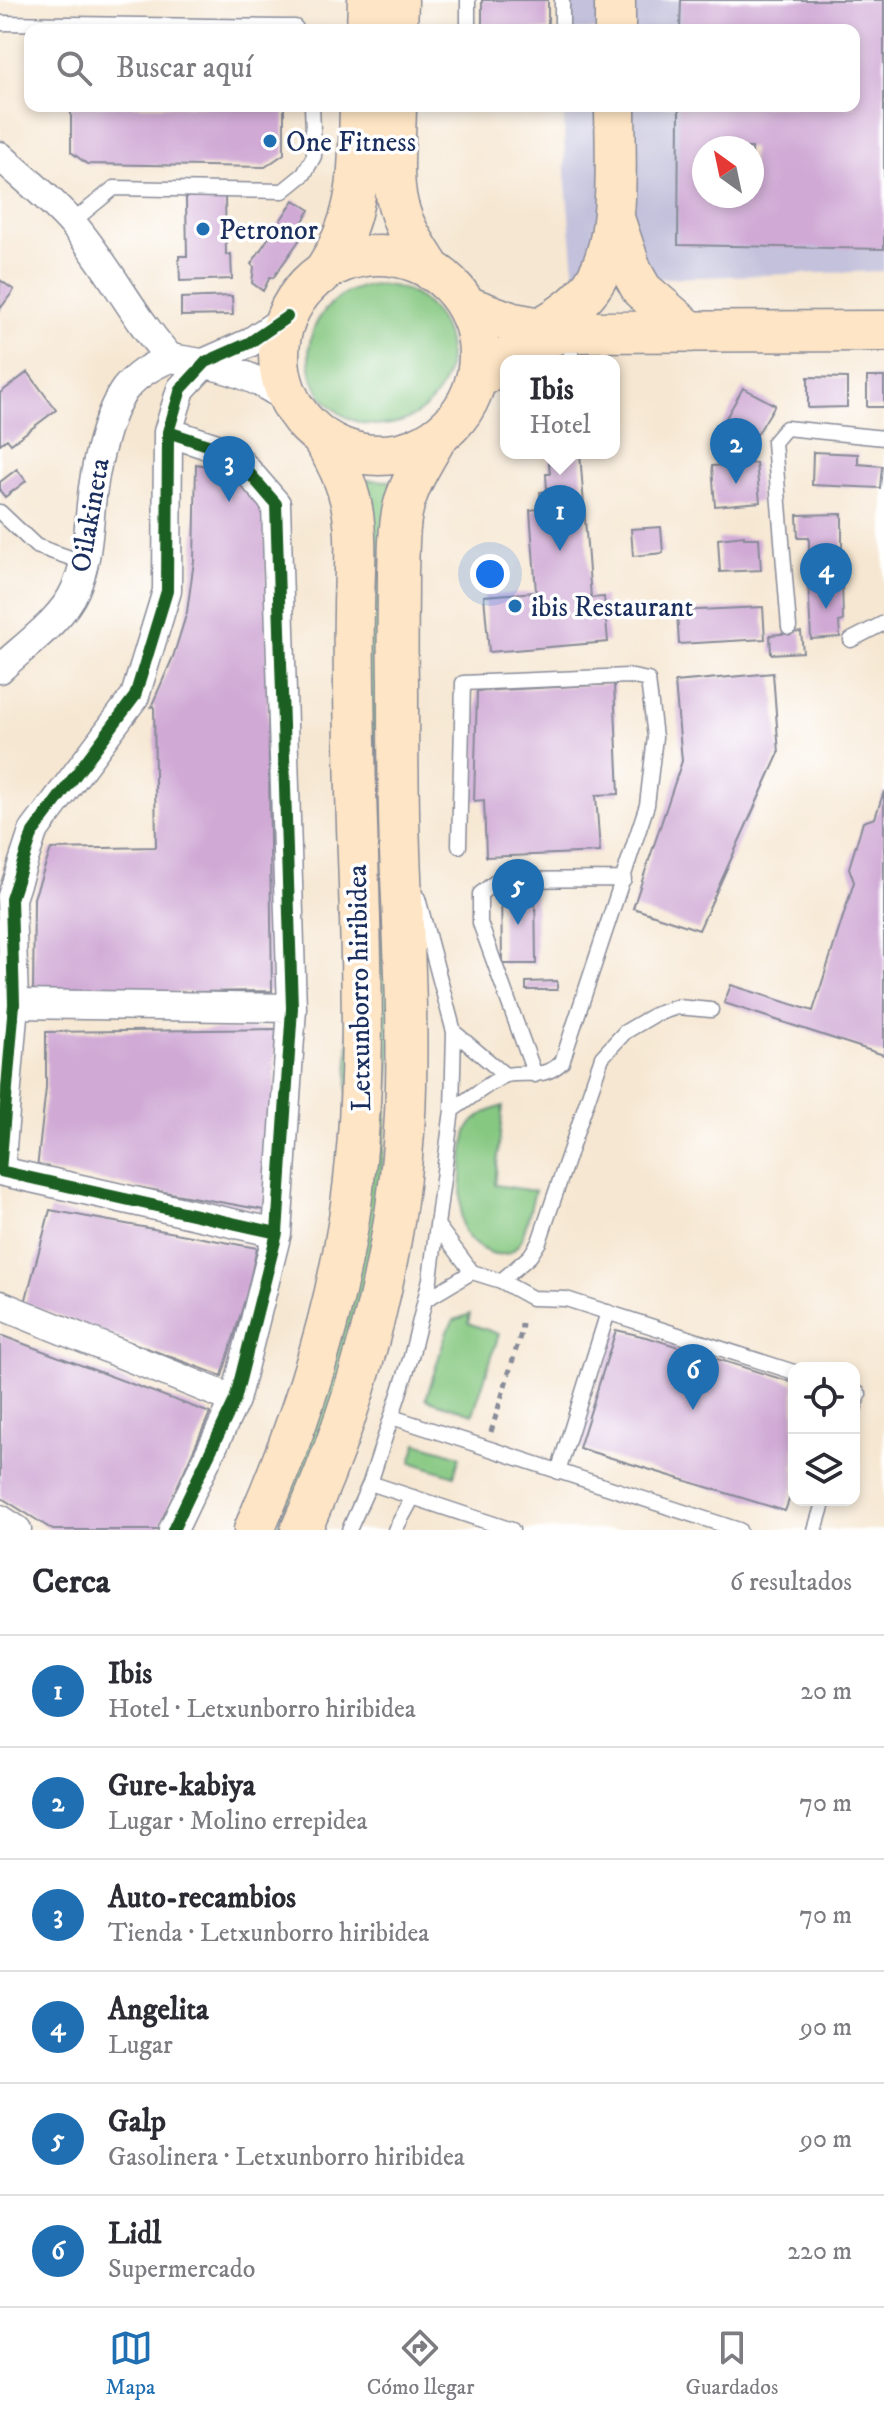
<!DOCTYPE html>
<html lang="es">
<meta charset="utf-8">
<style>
body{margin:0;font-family:"IM FELL DW Pica",serif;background:#f2f2f3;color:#2b2b33}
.controls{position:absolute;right:24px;bottom:24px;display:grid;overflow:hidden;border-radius:16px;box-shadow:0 4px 12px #0003}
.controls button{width:72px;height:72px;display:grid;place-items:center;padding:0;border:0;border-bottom:2px solid #e1e1e2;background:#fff;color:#2b2b33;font:40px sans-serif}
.compass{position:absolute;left:692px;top:136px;width:72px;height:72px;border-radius:50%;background:#fff;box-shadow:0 4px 12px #0003;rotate:327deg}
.you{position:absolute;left:490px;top:574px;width:28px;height:28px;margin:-20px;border:6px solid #fff;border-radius:50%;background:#1a73e8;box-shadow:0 0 0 12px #1a73e833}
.badge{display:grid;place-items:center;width:52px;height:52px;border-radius:50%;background:#1f6fb2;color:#fff;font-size:26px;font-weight:700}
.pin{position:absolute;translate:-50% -66px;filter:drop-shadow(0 2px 4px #0008)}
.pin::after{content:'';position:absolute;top:42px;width:28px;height:24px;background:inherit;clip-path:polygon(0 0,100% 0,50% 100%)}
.popup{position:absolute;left:500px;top:355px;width:120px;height:104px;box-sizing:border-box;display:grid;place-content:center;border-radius:16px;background:#fff;filter:drop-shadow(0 2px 6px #0005);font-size:26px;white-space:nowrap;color:#7c7c81}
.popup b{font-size:30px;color:#2b2b33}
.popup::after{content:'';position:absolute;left:50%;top:100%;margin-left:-16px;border:16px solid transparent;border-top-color:#fff}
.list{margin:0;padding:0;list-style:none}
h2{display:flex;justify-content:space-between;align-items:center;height:104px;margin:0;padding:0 32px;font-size:34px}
h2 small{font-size:26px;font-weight:400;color:#7c7c81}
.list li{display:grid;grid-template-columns:52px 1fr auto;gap:24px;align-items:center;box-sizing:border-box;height:112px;padding:0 32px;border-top:2px solid #e1e1e2}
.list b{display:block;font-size:30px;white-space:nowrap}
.list p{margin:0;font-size:26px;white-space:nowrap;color:#7c7c81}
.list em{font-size:26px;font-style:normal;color:#7c7c81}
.icon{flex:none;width:44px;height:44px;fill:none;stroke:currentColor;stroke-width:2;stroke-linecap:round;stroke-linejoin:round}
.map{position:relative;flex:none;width:884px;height:1530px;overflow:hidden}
.search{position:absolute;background:#fff;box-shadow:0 4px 12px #0003;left:24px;right:24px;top:24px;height:88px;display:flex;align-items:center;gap:20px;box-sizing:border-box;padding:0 28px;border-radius:16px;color:#7c7c81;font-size:30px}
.sheet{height:776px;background:#fff}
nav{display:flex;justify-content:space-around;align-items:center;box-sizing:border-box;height:112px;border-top:2px solid #e1e1e2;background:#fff;font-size:22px;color:#7c7c81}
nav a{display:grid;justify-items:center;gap:4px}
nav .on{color:#1f6fb2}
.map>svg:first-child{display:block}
.industrial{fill:#c3c1db;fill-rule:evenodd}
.green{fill:#86c881;stroke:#507c70;stroke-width:2}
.building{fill:#d0aad5;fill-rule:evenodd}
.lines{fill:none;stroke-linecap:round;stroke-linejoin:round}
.lane-casing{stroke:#888b98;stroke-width:17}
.street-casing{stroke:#888b98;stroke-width:31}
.secondary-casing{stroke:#888b98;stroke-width:43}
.path{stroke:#888b98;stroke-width:5;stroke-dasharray:6 6;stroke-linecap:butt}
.lane{stroke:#fff;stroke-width:14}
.street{stroke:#fff;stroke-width:28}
.secondary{stroke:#fee5c5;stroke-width:40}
.cycleway-casing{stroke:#fff;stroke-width:17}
.cycleway{stroke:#1b5e20;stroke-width:12}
.poi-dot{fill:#1f6fb2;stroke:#fff;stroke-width:3}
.labels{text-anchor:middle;stroke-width:7;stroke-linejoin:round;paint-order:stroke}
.poi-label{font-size:28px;fill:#1b2f5e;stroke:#fff;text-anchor:start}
.street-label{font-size:28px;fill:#1b2f5e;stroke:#fff}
</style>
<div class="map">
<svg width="884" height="1530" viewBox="0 0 884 1530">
<rect width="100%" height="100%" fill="#fff"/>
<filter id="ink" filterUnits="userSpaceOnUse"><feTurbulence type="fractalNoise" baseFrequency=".0125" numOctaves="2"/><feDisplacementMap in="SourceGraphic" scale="16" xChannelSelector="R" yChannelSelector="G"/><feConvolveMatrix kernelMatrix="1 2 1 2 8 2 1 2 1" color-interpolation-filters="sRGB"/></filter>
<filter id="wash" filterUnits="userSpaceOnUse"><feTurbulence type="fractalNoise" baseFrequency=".006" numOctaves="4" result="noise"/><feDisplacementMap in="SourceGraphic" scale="32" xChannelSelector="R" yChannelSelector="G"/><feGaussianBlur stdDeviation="1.8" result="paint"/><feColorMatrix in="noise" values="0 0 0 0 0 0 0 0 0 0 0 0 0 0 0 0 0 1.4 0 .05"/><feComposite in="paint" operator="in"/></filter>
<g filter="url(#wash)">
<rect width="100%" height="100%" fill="#f6e7d2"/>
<path class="industrial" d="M562 0H884V271L575 281 565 173 564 106H854V30H562ZM704 148H752V196H704Z"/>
<path class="green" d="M309 355a70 70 0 1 1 140 0a70 70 0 1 1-140 0Z
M364 480 391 481 392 1036 377 1238 337 1397 285 1530H269L341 1331Z
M503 1106 495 1185 535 1191C530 1207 527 1231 518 1245 504 1266 471 1248 463 1229 459 1217 462 1140 468 1130 475 1116 488 1111 503 1106Z
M470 1314 468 1323 499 1334 473 1414 426 1399 447 1331 454 1320Z
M417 1443 460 1456 454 1476 411 1462Z"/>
<g id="blocks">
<path class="building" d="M482 0H548V30H482Z
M681 0H884V249L678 245 679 106H854V30H680ZM704 148H752V196H704Z
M71 106H284V154L265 167 87 164 71 152Z
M225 196 226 255 231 254 232 279 180 281 179 256H187L186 197Z
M294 200 310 210 297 230 303 235 273 278 270 277 263 291 252 283 254 267 251 264Z
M0 280 14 290 0 309Z
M232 296 233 315 181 316V298Z
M28 372 56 410 11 444 7 439 0 444V393Z
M808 377 847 378V407L808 408Z
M867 377H884V407H867Z
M743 388 775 405 752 443 722 425Z
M813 452 858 454V464L882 466 880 488 812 485Z
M548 453H580L591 598 604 597 608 642 489 652 484 596 536 592 530 510 538 509 537 505H541L540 492 547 491 546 474H550Z
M756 463 760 502 715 506 712 466Z
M196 464 218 468 239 481 253 496 263 513 266 546 272 991 33 994 34 898 51 849 156 847 154 706 151 707 173 657 187 612 194 561Z
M17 469 26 481 5 497 0 491V482Z
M842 514V557H809V538H798L797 515Z
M661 527 663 553 633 556 631 529Z
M744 536V538H759L761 570 720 572 718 539Z
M842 578 843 621 839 622 840 637 811 639 808 580Z
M763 607 765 639 679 644 677 611Z
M801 632 803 652 771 654 770 635Z
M773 673 779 753 699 930 633 908 682 761 675 682Z
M614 684 619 794 596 795 600 852 486 857 484 800 474 801 477 691Z
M884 791V1055L724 1003 731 985 813 1011 854 882 849 868 863 822 875 818Z
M501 886H535L536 964H502Z
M557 981V990H526V982Z
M276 1029 274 1122 264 1210 37 1169 46 1088V1032Z
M50 1210 257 1248 247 1293 222 1376 25 1303Z
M616 1330 650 1338 794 1383V1486L785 1511 579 1448Z
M0 1335 210 1413 158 1530H53L0 1497Z"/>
</g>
</g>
<g filter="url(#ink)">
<use href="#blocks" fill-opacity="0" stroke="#888b98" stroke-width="2"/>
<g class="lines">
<defs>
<path id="lane" d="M562 0V30
M0 23 283 27H295L297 30
M468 30V0
M71 223 114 188 283 191 304 174 314 156 312 106
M564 336 571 352V361
M0 512 36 546 85 563
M789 627 774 442 786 428 884 438
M851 640 884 623
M454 1032 505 1075
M535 1075 480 923V894L498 880 624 879
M452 1110C465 1102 495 1078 507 1075 529 1071 543 1080 562 1062L647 805 655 737 648 680 628 676 463 683 459 846
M437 1225 472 1272 501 1281 530 1256 539 1242 602 1057 625 1032 654 1015 677 1007 711 1010
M501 1281 532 1298 566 1299 794 1372
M425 1300 472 1272
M854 1392 859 1394 854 1410
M392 1417 739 1530
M558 1472 608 1312
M370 1483 512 1530
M349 1530 370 1483 411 1357 430 1279 452 1110 454 1032 418 898
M395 1530 413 1497
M815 1530 824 1500"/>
<path id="street" d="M0 156C24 178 51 199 72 223 109 266 133 317 170 358 215 364 254 373 290 402
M168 432 232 453 276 504 292 1008 277 1233 235 1400 173 1530
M0 669C24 646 62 620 75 590 90 557 88 522 93 488 97 459 108 412 125 389 137 374 153 365 170 358
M14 1004 292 1008
M277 1233 0 1171 14 1004 11 899 33 832 135 696 167 591 168 432 181 389 206 362 249 343 287 317
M0 1305 235 1400
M0 1519 17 1530"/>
<path id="secondary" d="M615 0V30
M367 30 368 0
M397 30 398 0
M396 106C396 140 389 182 401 215 407 234 421 253 432 271
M614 218 632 272 642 290 691 332
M279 355a100 100 0 1 1 200 0a100 100 0 1 1-200 0Z
M322 274C362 217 358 172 360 106
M466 306 513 323 563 332 884 331
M538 329C558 318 577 306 591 287 623 243 615 159 615 106
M475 382C502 359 528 342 563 332
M254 1530C297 1432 331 1332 348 1225 373 1066 357 904 355 743 354 699 353 655 354 611 354 577 358 541 352 508 347 482 336 459 321 437
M301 1530C363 1391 403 1239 406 1086 408 1008 403 930 400 851 398 795 398 738 398 682 397 646 398 610 398 573 399 554 398 533 402 513 407 486 423 461 437 437"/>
</defs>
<use href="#lane" class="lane-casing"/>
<use href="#street" class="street-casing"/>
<use href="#secondary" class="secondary-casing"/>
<path class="path" d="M491 1432 521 1333 522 1324"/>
<use href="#lane" class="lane"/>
<use href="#street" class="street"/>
<use href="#secondary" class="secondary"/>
<defs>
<path id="cycleway" d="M168 432 232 453 276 504 292 1008 277 1233 235 1400 173 1530
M277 1233 0 1171 14 1004 11 899 33 832 135 696 167 591 168 432 181 389 206 362 249 343 287 317"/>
</defs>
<use href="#cycleway" class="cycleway-casing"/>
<use href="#cycleway" class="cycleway"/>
</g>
</g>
<g class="poi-dot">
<circle cx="270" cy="141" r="8"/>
<circle cx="203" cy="229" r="8"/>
<circle cx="515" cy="606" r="8"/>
</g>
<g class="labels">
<g class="poi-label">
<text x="286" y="151">One Fitness</text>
<text x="219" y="239">Petronor</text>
<text x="531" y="616">ibis Restaurant</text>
</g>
<g class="street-label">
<text transform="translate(89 515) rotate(-80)" y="10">Oilakineta</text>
<text transform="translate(358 988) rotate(-91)" y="10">Letxunborro hiribidea</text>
</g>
</g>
</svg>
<div class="controls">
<button><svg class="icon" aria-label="locate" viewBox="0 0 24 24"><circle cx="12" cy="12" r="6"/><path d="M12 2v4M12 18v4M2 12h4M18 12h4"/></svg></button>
<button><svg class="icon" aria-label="layers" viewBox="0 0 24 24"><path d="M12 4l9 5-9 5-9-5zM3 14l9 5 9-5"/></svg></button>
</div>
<svg class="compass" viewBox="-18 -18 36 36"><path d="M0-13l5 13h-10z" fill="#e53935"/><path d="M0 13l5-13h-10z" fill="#7c7c81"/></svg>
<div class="you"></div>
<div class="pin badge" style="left:560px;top:551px">1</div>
<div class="popup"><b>Ibis</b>Hotel</div>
<div class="pin badge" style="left:736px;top:484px">2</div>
<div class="pin badge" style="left:229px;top:502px">3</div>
<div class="pin badge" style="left:826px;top:609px">4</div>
<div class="pin badge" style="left:518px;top:925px">5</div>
<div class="pin badge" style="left:693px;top:1410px">6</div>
<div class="search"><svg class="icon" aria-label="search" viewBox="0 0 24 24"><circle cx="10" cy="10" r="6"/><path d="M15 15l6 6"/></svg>Buscar aquí</div>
</div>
<section class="sheet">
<h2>Cerca<small>6 resultados</small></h2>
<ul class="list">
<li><span class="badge">1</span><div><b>Ibis</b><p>Hotel · Letxunborro hiribidea</p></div><em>20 m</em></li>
<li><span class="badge">2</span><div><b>Gure-kabiya</b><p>Lugar · Molino errepidea</p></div><em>70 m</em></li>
<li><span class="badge">3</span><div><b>Auto-recambios</b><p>Tienda · Letxunborro hiribidea</p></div><em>70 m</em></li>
<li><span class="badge">4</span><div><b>Angelita</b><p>Lugar</p></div><em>90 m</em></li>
<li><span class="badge">5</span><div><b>Galp</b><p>Gasolinera · Letxunborro hiribidea</p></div><em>90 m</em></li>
<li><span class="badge">6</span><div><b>Lidl</b><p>Supermercado</p></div><em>220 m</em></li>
</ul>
</section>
<nav>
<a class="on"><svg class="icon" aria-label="map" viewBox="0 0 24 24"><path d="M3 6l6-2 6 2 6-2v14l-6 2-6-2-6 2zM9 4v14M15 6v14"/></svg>Mapa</a>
<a><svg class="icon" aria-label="directions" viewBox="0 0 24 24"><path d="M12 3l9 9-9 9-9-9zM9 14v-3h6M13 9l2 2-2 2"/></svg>Cómo llegar</a>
<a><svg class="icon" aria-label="saved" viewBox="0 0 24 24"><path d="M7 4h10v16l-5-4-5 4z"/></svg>Guardados</a>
</nav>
